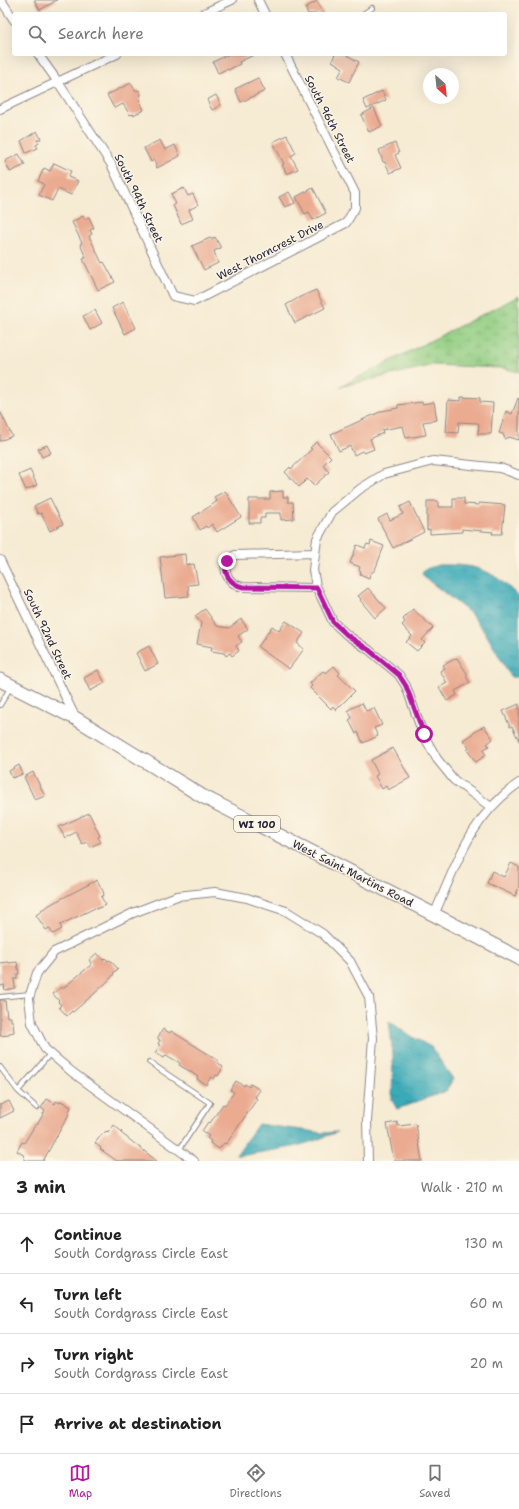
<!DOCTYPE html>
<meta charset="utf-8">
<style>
body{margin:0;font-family:"Shantell Sans",sans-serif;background:#f6f6f6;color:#222}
.compass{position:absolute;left:423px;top:68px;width:36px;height:36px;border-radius:50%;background:#fff;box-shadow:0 4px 16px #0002;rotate:153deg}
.stop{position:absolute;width:12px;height:12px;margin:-9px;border:3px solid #b5179e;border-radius:50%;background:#fff}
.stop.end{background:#b5179e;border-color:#fff;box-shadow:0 1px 4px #0008}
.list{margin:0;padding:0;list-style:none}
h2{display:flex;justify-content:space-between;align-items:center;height:52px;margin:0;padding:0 16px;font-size:17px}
h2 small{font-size:13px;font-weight:400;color:#767676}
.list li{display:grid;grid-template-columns:26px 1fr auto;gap:12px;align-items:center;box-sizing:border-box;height:60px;padding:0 16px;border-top:1px solid #e0e0e0}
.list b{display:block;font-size:15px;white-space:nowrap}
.list p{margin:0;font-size:13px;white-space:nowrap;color:#767676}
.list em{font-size:13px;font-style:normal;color:#767676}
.icon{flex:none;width:22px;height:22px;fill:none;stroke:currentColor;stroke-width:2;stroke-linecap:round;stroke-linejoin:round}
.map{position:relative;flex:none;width:519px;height:1161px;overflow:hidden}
.search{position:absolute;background:#fff;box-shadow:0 4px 16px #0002;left:12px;right:12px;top:12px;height:44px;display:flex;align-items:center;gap:10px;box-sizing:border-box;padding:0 14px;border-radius:4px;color:#767676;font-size:15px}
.sheet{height:292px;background:#fff}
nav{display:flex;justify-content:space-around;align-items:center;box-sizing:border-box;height:56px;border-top:1px solid #e0e0e0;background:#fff;font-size:11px;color:#767676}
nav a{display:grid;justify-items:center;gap:2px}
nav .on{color:#b5179e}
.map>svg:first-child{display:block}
.wetland{fill:url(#wetland-marsh);stroke:#5a785e}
.water{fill:url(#water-ripples);stroke:#2e6679}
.building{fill:#eaab91}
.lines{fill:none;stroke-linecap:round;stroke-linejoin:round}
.lane-casing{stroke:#8c8687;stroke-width:6}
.street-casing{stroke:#8c8687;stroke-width:10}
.primary-casing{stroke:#8c8687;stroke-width:15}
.lane{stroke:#fff;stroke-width:4}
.street{stroke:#fff;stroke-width:8}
.primary{stroke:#fff;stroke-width:13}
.route{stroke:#b5179e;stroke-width:5}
.labels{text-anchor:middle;stroke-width:3;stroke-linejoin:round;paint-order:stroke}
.shield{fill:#fcf5e5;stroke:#63616e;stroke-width:1}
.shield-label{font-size:10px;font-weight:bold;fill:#22223b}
.street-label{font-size:11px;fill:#22223b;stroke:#fcf5e5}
</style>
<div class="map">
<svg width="519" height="1161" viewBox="0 0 519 1161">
<defs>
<pattern id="wetland-marsh" width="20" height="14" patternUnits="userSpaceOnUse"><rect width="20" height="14" fill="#91cd82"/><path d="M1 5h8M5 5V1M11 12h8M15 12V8" fill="none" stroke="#7db071"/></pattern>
<pattern id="water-ripples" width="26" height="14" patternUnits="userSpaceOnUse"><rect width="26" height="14" fill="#3aaab7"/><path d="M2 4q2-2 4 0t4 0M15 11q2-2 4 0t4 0" fill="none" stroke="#308a96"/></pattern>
</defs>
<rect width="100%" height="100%" fill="#fcf5e5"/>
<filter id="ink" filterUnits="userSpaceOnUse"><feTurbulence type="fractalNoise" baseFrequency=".025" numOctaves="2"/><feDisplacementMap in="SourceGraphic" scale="8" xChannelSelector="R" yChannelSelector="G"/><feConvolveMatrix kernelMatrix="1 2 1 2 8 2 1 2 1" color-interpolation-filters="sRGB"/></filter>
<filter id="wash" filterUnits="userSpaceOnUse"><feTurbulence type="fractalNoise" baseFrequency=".012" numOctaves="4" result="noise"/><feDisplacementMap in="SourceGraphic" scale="16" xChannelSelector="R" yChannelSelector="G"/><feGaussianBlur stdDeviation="0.9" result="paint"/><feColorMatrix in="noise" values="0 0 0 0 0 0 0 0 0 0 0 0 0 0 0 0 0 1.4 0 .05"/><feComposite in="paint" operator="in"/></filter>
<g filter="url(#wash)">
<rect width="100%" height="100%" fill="#f6ebd3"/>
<path class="wetland" d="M519 296V372L502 368 433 365 339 387Z"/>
<path class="water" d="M438 565C477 564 491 569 519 597V677H511L485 632 469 612 424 577 422 573 426 569Z
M389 1021 409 1035 431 1047 453 1079 446 1091 397 1109 392 1100 393 1055Z
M258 1124 323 1133 337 1132 314 1141 293 1147 245 1155H236Z"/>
<g id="blocks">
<path class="building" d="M34 0H57L40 10Z
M317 1 324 14H308L305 8Z
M229 54H256L239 62 240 64 228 70 227 69 218 73 213 62Z
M335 54H345L359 62 349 82 338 77 343 68 332 61Z
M258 78 265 91 241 102 235 89Z
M131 83 135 90 140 91 141 95 139 99 144 110 133 115V114L130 115 123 104 114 108 107 95Z
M382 91 386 100 367 109 363 100Z
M216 95 221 105 212 110 207 100Z
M374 108 382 126 369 132 361 115Z
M37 131 41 139 37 140 39 143 36 145 38 148 26 153 21 141Z
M287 135 296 153 291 156 298 169 287 174 282 165 284 164 273 142Z
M160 140 165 150 175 145 180 156 157 168 154 160 151 162 144 148Z
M395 143 399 153 395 155 401 168 390 173 385 162H383L379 150Z
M19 154 25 165 10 172 5 161Z
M54 163 71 171 68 177 78 181 71 195 58 189 52 201 39 195 44 184 38 181 44 168 50 171Z
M184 188 188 196 193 194 198 205 189 210 193 219 181 224 173 205 176 204 171 194Z
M313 188 326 213 313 220 309 212 305 214 296 197Z
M289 192 295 203 285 207 279 197Z
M83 216 85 219 89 217 94 228 90 230 92 234 89 236 102 263 104 262 115 282 98 290 83 259 86 258 80 244 82 243 72 222Z
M215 237 221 248 214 251 218 263 204 270 192 246 210 238 211 239Z
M316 290 325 308 295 323 286 305 300 297Z
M123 302 136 328 125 334 112 308Z
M95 310 102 323 90 330 83 316Z
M461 397 480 398V402L493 403 491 434H478L479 424 477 423 459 422 458 433 446 432 448 400 461 401Z
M518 398 519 399V440L509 437 505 439 503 434 499 433 506 411 512 414Z
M422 402V404L434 402 437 420 423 422 426 435 406 438 403 426 382 430 383 433 370 439 374 449 364 453 362 451 354 455 350 446 339 451 331 434 382 411 398 408V405Z
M0 411 12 436 0 441Z
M316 442 331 457 323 465 329 472 314 486 307 479 299 487 285 472 290 467 291 469 312 449 310 448Z
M47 445 51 453 42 457 38 449Z
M30 470 37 485 26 490 19 475Z
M225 491 241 517 217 532 212 524 207 528 206 526 200 530 193 517 212 505 217 501 214 497Z
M283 491V497H288V502H293L294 519 281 520V513H265V518H260V523H249V499H270V492Z
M50 498 63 524 50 531 41 513 38 514 34 506Z
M453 498H464V504L479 505V503L505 505 502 534H492L493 532 462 529V532L430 534V529L427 530V501H438V507H453Z
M410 502 424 532 393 548 378 519 387 514 390 520 403 514 400 507Z
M371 541 384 546 375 570 370 574 369 578 360 574 361 571 359 570 360 567 350 563 357 545 365 548 367 544 370 545Z
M185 554 186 565 194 564 198 584 188 585 189 596 165 598 160 557Z
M368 588 386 608 375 618 360 600 361 599 358 596Z
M205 609 217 626 229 628 241 619 248 629 238 636 242 642 236 646 239 651 232 656 230 653 226 656 224 653 211 651 212 647 197 644 201 623 195 616Z
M413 609 433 628 422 640 425 643 417 651 406 642 412 636 402 625 405 622 403 619Z
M286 621 304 633 297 643 304 649 289 669 258 647 272 626 279 631Z
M149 646 158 664 145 671 136 653Z
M457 658 468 675 466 676 470 683 455 691 457 695 447 701 439 687 447 683 440 671 445 668 443 665Z
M334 666 340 673 338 675 355 691 336 710 333 706 331 709 310 688 312 686 310 683 323 671 326 673Z
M98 670 105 683 90 691 84 678Z
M362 703 366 711 374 708 382 725 374 728 378 736 363 743 358 732 356 734 349 720 352 718 348 710Z
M519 704V741L512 726 510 727 503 711Z
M484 726 493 739 487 744 489 746 483 750 486 755 476 762 467 750 469 748 463 740Z
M393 748 410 778 388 790 386 786 382 789 375 776 378 774 371 760Z
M19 765 23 774 12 778 9 771Z
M33 772 45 796 35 800 24 777Z
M89 813 100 836 98 837 101 842 90 847 87 842 82 844 76 832 65 838 59 827Z
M511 863 519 867V887L515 896 487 883 492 871 504 877Z
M97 880 103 891 104 895 101 897 106 905 96 909 95 908 60 925 62 929 53 934 49 928 46 930 36 915 42 911 41 910 53 903Z
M97 953 103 960 105 958 108 961 110 960 118 969 113 973 114 974 110 979 94 994 73 1012 72 1011 67 1016 59 1007 61 1005 58 1002 59 1001 53 994 61 987 62 989 92 964 89 960Z
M9 962V963L17 962 19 974H17V979H14L15 988 5 990 4 985 0 986V963Z
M0 1000H5L7 1017H11V1021H13L14 1032 9 1033V1035L0 1036Z
M163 1029 170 1033 171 1031 218 1060 217 1062 223 1067 218 1076 216 1075 214 1079 211 1077 206 1085 197 1079 198 1077 191 1072 179 1065 180 1063 166 1055 164 1058 155 1053 160 1045 158 1044 160 1040 158 1039V1037Z
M236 1081 244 1086 245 1084 249 1087 250 1084 252 1085 260 1090 255 1097 257 1099 238 1127 226 1144 224 1143 219 1149 210 1143 211 1141 207 1138 209 1136 202 1131 208 1122 210 1123 223 1104 225 1105 234 1092 230 1090Z
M47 1099 55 1104 56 1101 60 1103 61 1101 71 1107 68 1114H69L43 1161H28L23 1158 25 1156 17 1151 22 1142 24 1143 36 1124 37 1125 45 1111 41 1108Z
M9 1101 14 1111 0 1118V1105Z
M397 1122 398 1126 416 1124 422 1161H394L387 1124Z
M114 1125 122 1132 121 1133 157 1161H117L100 1149 101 1148 95 1143 102 1134H103L106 1131 108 1133Z"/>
</g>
</g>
<g filter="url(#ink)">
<use href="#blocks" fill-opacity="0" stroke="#8c8687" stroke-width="1"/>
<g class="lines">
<defs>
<path id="lane" d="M363 14 372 8
M0 705 10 688
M0 997 30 994
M149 1062 210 1103 179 1150
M0 1067 18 1091
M37 1108 18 1091 50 1054"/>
<path id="street" d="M1 0 14 20
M258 0 265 14
M202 14 232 0
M38 54 58 82 111 164 173 296 195 301 346 223 355 208V193L285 54
M0 109 117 54
M315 553 235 555 227 561C222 574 231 585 243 587L317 588
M0 560 75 717
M491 807 454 780 437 759 423 734 406 686 399 675 369 650 347 635 333 622 316 586 313 570 317 539 332 512 360 489 384 474 433 461 500 468 519 475
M434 915C457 863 470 817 519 783
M194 1161 72 1072 45 1049 32 1023 29 998 37 973 54 952 133 913 177 896 215 892 247 898 286 911 323 934 350 961 369 997 373 1038 367 1121 368 1161"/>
<path id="primary" d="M0 680 75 718 202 796 519 958"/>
</defs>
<use href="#lane" class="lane-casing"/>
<use href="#street" class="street-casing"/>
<use href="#primary" class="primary-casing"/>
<use href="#lane" class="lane"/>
<use href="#street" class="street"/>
<use href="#primary" class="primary"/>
</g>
</g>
<g class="lines" filter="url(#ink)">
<path class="route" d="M227 561C222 574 231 584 243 587L317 588 333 622 347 635 369 650 399 675 406 686 424 734"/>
</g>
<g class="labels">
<rect class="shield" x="234" y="816" width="46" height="16" rx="3"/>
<g class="shield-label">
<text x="257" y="828">WI 100</text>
</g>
<g class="street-label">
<text transform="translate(330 119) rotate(63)" y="4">South 96th Street</text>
<text transform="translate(139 198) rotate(64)" y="4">South 94th Street</text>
<text transform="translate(270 250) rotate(-27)" y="4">West Thorncrest Drive</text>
<text transform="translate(48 634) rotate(65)" y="4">South 92nd Street</text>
<text transform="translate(353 873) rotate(27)" y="4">West Saint Martins Road</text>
</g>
</g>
</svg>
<svg class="compass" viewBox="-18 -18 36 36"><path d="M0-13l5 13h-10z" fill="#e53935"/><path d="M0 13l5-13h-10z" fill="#767676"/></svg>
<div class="stop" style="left:424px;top:734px"></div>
<div class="stop end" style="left:227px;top:561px"></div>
<div class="search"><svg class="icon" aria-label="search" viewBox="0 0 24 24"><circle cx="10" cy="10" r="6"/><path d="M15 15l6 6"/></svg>Search here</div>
</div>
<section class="sheet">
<h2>3 min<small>Walk · 210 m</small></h2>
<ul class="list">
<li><svg class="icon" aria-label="ahead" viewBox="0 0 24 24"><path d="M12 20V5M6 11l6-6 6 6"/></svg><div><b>Continue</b><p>South Cordgrass Circle East</p></div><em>130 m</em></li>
<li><svg class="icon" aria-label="left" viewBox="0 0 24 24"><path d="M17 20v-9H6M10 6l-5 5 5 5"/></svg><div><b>Turn left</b><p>South Cordgrass Circle East</p></div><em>60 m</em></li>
<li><svg class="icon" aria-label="right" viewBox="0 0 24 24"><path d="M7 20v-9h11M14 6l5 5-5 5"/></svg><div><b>Turn right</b><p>South Cordgrass Circle East</p></div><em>20 m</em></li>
<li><svg class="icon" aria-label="arrive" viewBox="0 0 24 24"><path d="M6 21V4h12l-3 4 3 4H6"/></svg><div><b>Arrive at destination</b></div></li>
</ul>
</section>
<nav>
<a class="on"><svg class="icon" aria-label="map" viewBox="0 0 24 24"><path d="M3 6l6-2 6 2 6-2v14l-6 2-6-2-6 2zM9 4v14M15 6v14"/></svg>Map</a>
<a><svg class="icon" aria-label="directions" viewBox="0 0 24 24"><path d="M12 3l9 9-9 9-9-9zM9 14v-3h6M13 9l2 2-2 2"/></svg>Directions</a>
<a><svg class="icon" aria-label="saved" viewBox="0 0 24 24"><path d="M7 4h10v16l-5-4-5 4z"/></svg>Saved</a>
</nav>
